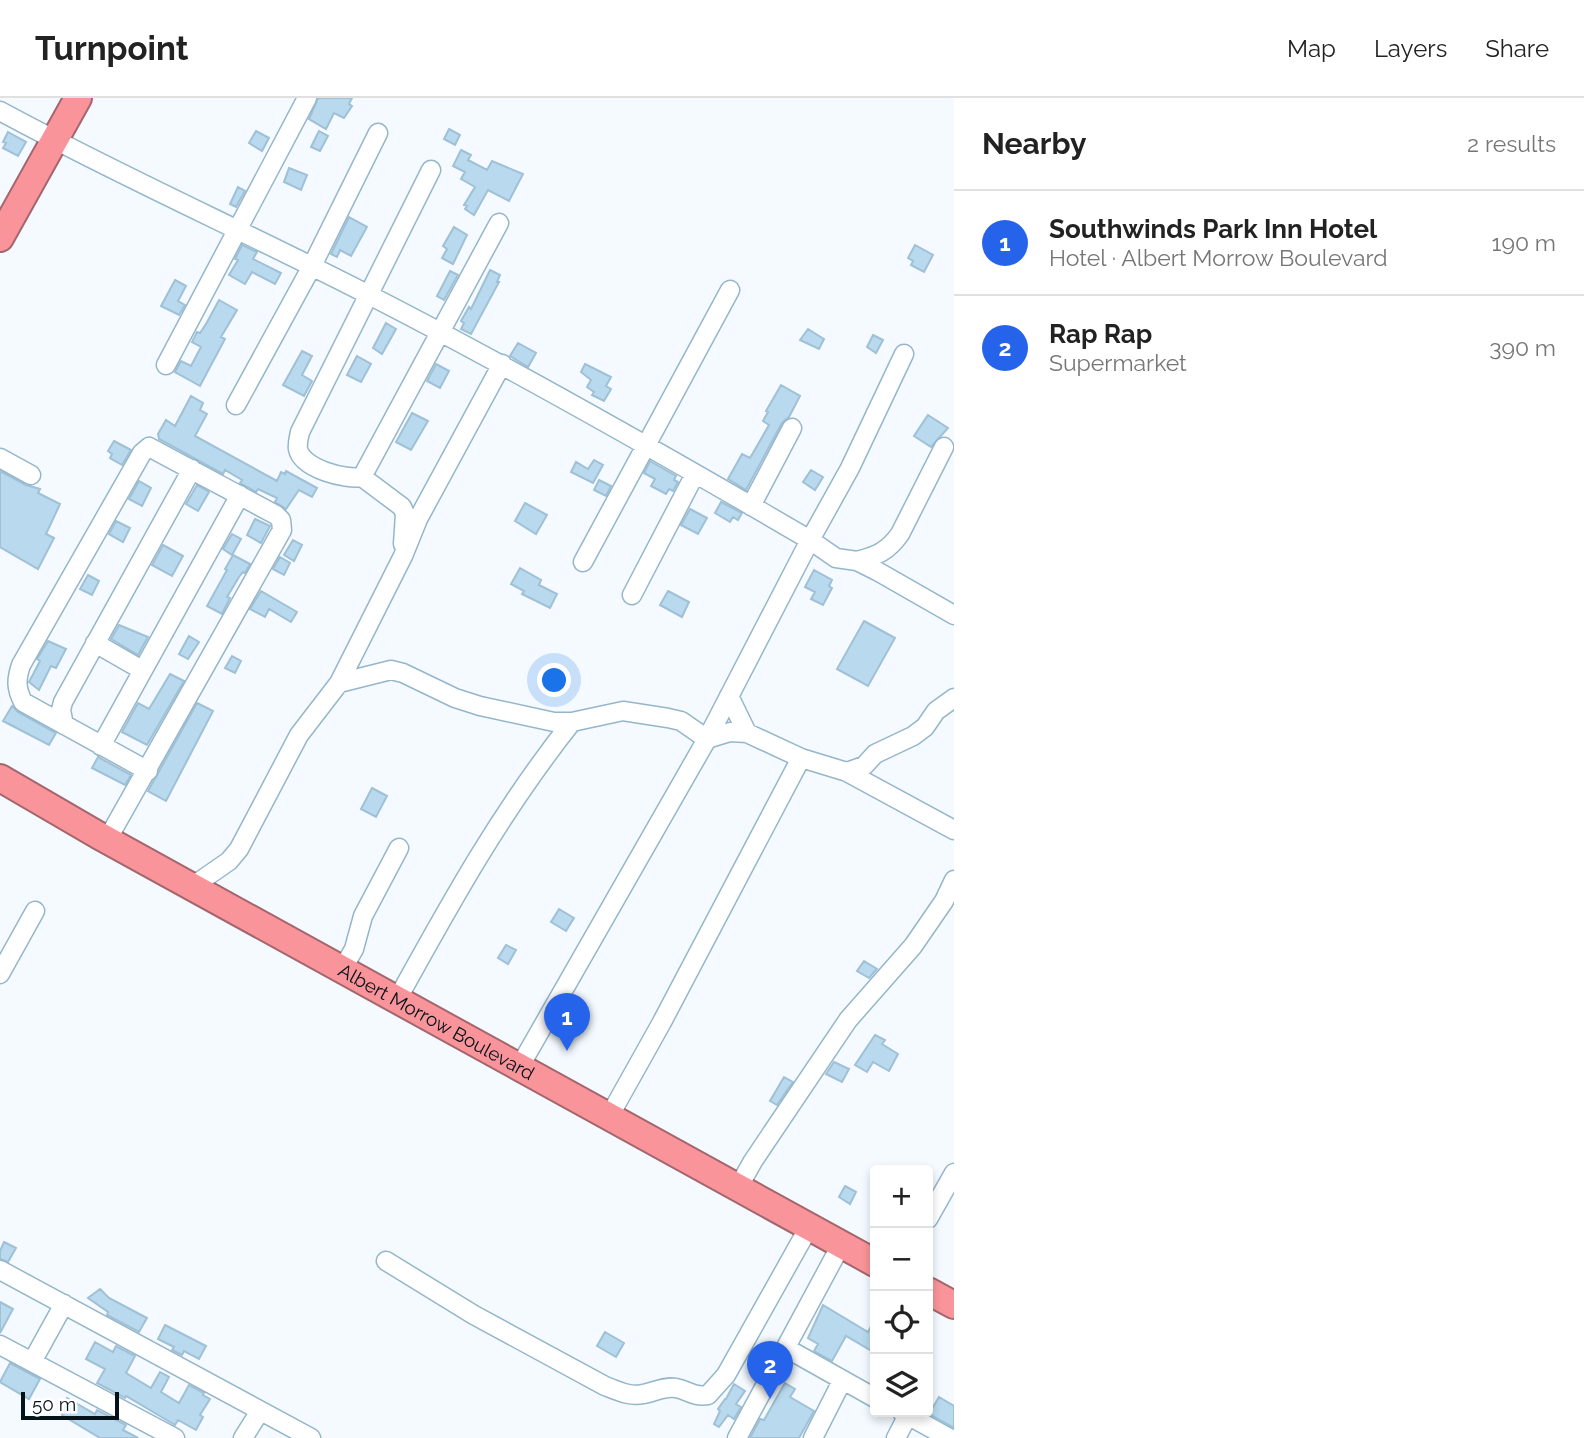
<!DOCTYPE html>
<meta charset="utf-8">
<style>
body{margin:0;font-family:Raleway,sans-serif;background:#f6f6f6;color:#222}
.controls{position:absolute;right:21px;bottom:21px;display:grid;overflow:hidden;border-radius:7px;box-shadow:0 4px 10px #0003}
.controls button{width:63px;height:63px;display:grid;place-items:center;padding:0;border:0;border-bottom:2px solid #e0e0e0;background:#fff;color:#222;font:35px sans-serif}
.scale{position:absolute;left:21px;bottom:18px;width:98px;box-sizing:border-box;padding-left:7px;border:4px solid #061219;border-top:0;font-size:19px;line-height:24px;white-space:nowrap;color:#061219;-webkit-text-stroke:5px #fff;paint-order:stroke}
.you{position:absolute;left:555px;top:583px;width:24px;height:24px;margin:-18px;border:5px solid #fff;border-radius:50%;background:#1a73e8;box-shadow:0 0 0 10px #1a73e833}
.badge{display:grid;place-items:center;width:46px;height:46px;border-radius:50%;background:#2563eb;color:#fff;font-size:23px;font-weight:700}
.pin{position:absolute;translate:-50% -58px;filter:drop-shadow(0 2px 4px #0008)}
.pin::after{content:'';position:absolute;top:37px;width:24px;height:21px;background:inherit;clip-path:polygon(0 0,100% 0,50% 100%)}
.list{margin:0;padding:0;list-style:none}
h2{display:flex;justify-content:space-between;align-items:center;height:91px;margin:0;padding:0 28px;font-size:30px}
h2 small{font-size:23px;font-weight:400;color:#767676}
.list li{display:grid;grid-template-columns:46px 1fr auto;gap:21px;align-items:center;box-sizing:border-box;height:105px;padding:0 28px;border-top:2px solid #e0e0e0}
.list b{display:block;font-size:26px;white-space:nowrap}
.list p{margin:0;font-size:23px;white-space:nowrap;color:#767676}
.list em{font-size:23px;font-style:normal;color:#767676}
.icon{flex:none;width:38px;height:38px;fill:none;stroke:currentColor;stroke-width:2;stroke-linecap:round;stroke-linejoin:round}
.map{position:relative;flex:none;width:954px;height:1340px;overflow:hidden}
header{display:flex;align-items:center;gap:42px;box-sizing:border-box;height:98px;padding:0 35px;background:#fff;border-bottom:2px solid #e0e0e0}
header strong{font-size:33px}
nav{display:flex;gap:38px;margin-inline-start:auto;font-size:24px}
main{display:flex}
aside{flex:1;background:#fff}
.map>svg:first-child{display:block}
.building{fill:#b8d9ee;stroke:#9fc0d5;stroke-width:2}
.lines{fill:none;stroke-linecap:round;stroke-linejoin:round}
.minor-casing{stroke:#95b6ca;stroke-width:21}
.highway-casing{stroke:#a4666d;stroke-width:30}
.minor{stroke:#fff;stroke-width:18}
.highway{stroke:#f9949a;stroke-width:26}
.labels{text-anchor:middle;stroke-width:6;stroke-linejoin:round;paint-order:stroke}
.street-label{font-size:19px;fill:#061219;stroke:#fff}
</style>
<header>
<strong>Turnpoint</strong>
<nav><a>Map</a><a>Layers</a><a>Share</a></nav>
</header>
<main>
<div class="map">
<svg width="954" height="1340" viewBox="0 0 954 1340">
<rect width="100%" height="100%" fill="#f4faff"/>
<path class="building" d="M318 0H352L349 6 352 8 344 20 334 15 326 31 309 21Z
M449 31 460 37 455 47 444 41Z
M256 33 269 40 262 53 249 45Z
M319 33 328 38 320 53 311 49Z
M8 34 26 44 18 58 3 50 6 45 3 44Z
M461 52 471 57 468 62 487 72 492 63 523 76 509 103 488 92 474 117 465 111 467 108 464 107 475 89 461 81 465 74 453 68Z
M289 70 307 77 301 92 284 84Z
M238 89 245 93 236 109 230 106Z
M349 119 367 129 351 158 340 152 337 159 331 156Z
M454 129 467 137 453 166 442 160 447 151 443 148Z
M242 147 257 154 253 161 281 175 275 186 252 174 245 186 229 177 238 162 235 161Z
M915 147 933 157 924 174 911 167 913 163 908 160Z
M490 172 500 177 497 184H499L471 236 461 231 464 225 461 223 469 209 471 211Z
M450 173 458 177 444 202 437 198Z
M175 182 186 188 178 203 185 207 179 217 161 208Z
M219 202 237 212 221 239 225 241 200 288 175 274 181 263 191 268 201 249 192 244 197 234 200 235 206 226Z
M386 225 396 231 382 256 373 250Z
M808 231 824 241 819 251 800 242Z
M873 237 883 242 876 255 867 249Z
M518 245 536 255 528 269 510 258Z
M302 253 312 258 302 277 312 283 304 298 283 287Z
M357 258 371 266 361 284 347 277Z
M436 266 449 273 440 290 427 283Z
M585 266 611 279 606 288 611 291 604 303 592 297 594 294 587 289 591 282 581 274Z
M781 287 800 298 789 319 782 325 746 392 728 381 742 356 750 360 757 348 769 327 763 323 768 314 766 313Z
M191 298 203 305 200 312 207 316 195 338 277 383 281 374 285 376 286 373 317 390 312 399 299 392 286 411 275 404 277 400 258 391 256 394 240 385 242 382 225 372 223 376 159 341 158 336 166 322 175 328Z
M412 315 428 323 411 352 396 344Z
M928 317 948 330 931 349 914 338Z
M114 343 131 352 122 367 110 360 112 356 108 353Z
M594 362 603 367 593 385 571 374 576 364 588 371Z
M650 363 676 378 674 382 678 384 673 393 669 391 666 396 651 388 655 381 644 375Z
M811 372 823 379 815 392 803 384Z
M0 373 26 387 40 391 38 395 60 406 46 436 54 440 38 471 0 449Z
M599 382 611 388 606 398 594 392Z
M139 383 151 390 142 408 129 401Z
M197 387 209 394 198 413 186 406Z
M721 404 742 415 738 422 733 419 730 424 715 415Z
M525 405 547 417 536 436 515 423Z
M690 411 707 420 698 436 681 427Z
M255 421 270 428 261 445 247 437Z
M116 423 130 430 123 444 109 436Z
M232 436 241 441 232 457 223 451Z
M293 442 302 447 294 463 284 457Z
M163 447 183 458 172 478 152 467Z
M233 457 250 466 245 475 243 474 239 479 227 499 230 500 222 516 207 508 227 472 225 471Z
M280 459 290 465 284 477 273 471Z
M520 470 541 482 539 487 557 496 550 510 522 496 524 493 511 486Z
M814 472 832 482 829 488 832 490 823 507 811 501 815 494 805 489Z
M88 477 99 483 92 497 80 491Z
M261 493 297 514 291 524 269 511 265 519 250 511Z
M668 493 689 504 682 519 660 507Z
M864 523 895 540 868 588 837 571Z
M119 527 148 539 138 557 111 541Z
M189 538 199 544 188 561 179 556Z
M48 543 66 551 56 570 51 568 39 592 29 584 40 563 37 561Z
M232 558 241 563 235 575 225 570Z
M170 576 184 583 147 647 122 634 138 605 149 611Z
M197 605 213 613 166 703 148 693Z
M12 608 18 614 56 635 49 647 3 623Z
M98 659 131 677 125 687 92 670Z
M372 690 387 698 376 719 361 711Z
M559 811 574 820 566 833 551 824Z
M506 847 516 852 508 866 498 860Z
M864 863 877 871 869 880 857 873Z
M875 937 885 942 882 946 898 956 889 973 873 964 867 974 855 967Z
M834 964 849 971 842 984 826 976Z
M784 979 793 984 777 1007 770 1003Z
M845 1088 856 1094 850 1106 839 1099Z
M4 1144 16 1150 8 1164 0 1161V1153Z
M100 1191 109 1200 147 1220 139 1234 107 1217 108 1214 88 1200Z
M0 1204 13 1211 0 1235Z
M823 1207 868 1234 875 1221V1255L846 1238 832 1263 814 1253 818 1246 808 1240Z
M165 1227 206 1248 199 1261 184 1253 182 1257 172 1252 174 1249 158 1241Z
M605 1234 624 1245 616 1259 597 1248Z
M95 1244 113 1254 116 1248 135 1258 126 1275 151 1290 160 1274 169 1279 161 1294 179 1305 189 1287 204 1295 203 1297 210 1301 200 1317 203 1319 196 1332 178 1322 175 1327 126 1298 125 1300 97 1285 105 1271 86 1261Z
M10 1265 40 1281 29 1301 0 1284Z
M785 1285 795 1291 790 1299 814 1313 799 1340H750L760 1321 764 1322Z
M734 1286 745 1293 736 1306 741 1309 734 1321 728 1317 719 1329 714 1326 720 1313 718 1311 725 1301H726Z
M939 1299 954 1308V1330L929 1316Z
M67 1300 95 1316 97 1312 126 1327 123 1332 138 1340H100L62 1317 63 1315 60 1313Z"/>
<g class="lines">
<defs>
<path id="minor" d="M0 13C120 78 244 133 365 195 516 272 663 356 810 442L707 641 520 968
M904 256 850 370 810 442 836 460 857 463 877 473 954 517
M166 267 307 0
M236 307 312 168 378 35
M0 360 31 377
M362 379 499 125
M751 408 792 330
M403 446 405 416 402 409 362 379C346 382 302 371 298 351 297 346 299 339 300 334L431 72
M857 463C877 458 888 453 900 436L944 349
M583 464 730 192
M632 497 695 376
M95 545 142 572
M339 585 391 572 403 575 455 600 480 608 554 624H572L623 613 668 620 681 623 707 641 730 634 747 635
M729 598 747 635 801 660 847 674 864 668 875 656 913 638 925 629 936 613 954 600
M64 627 61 612 63 604 192 371
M101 648 240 397
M847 674 954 732
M107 742 282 432 281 422 276 417 149 349 142 355 21 567C16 582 16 590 23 604L148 673
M193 788 229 763 239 751 299 637 339 585 403 458 418 421 502 266
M343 870 354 851 363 818 399 750
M0 876 35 813
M398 900C452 802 502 712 572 624
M610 1017 662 924 801 660
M739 1088 753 1063 848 922 913 848 944 803 954 782
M928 1121 954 1075
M386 1163 474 1217 605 1288C618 1293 630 1299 643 1296 655 1294 664 1288 676 1290 690 1293 693 1299 708 1297L726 1277 809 1129
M0 1172 311 1340
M0 1247 175 1340
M786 1250 875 1300
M32 1264 64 1206
M902 1314 949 1340
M243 1340 260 1313
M737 1340 841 1147
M813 1340 842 1283
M896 1340 908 1317"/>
<g id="highway">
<path d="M0 140 78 0"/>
<path id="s1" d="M0 680 98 737 875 1165"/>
<path d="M928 1193 954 1207"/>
</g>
</defs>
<use href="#minor" class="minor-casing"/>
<use href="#highway" class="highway-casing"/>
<use href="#minor" class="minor"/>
<use href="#highway" class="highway"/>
</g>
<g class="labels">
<g class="street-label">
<text dy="7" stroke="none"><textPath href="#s1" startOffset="500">Albert Morrow Boulevard</textPath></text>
</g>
</g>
</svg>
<div class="controls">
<button>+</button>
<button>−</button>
<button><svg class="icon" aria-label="locate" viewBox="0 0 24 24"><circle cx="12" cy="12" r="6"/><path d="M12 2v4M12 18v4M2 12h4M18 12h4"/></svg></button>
<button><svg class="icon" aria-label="layers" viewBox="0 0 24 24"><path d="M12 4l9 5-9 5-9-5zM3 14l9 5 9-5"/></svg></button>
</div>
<div class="scale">50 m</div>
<div class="you"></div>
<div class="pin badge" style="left:567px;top:953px">1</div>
<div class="pin badge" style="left:770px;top:1301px">2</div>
</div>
<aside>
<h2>Nearby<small>2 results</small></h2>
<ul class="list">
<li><span class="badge">1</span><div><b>Southwinds Park Inn Hotel</b><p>Hotel · Albert Morrow Boulevard</p></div><em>190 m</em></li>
<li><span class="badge">2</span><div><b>Rap Rap</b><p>Supermarket</p></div><em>390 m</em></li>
</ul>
</aside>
</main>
